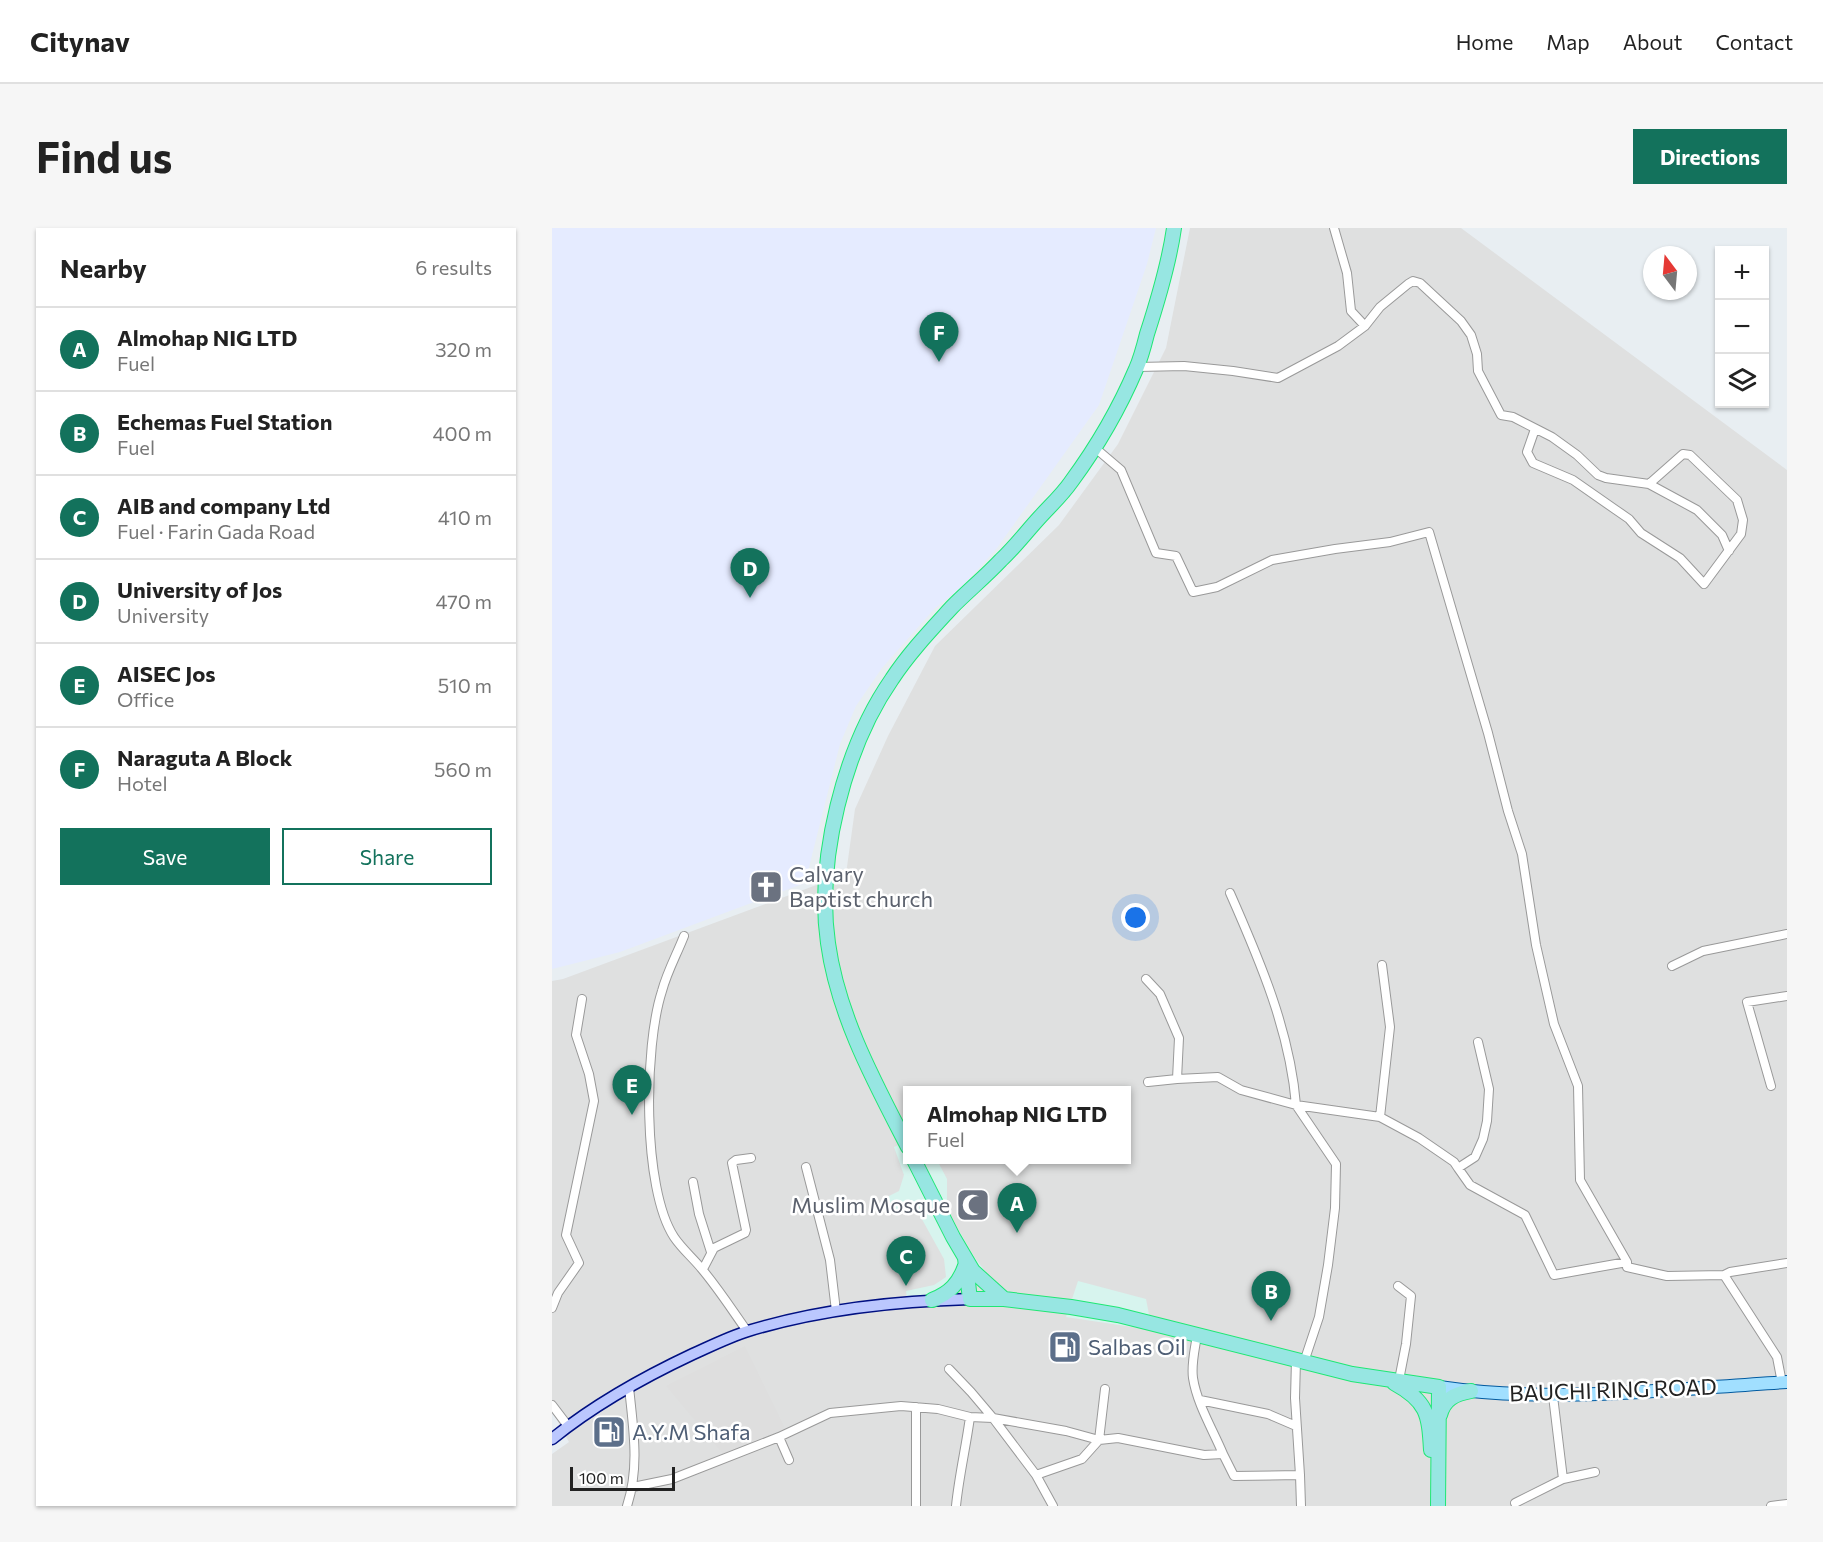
<!DOCTYPE html>
<meta charset="utf-8">
<style>
body{margin:0;font-family:Commissioner,sans-serif;background:#f6f6f6;color:#222}
.controls{position:absolute;right:18px;top:18px;display:grid;overflow:hidden;border-radius:0px;box-shadow:0 2px 4px #0004}
.controls button{width:54px;height:54px;display:grid;place-items:center;padding:0;border:0;border-bottom:2px solid #e0e0e0;background:#fff;color:#222;font:30px sans-serif}
.compass{position:absolute;left:1091px;top:18px;width:54px;height:54px;border-radius:50%;background:#fff;box-shadow:0 2px 4px #0004;rotate:344deg}
.scale{position:absolute;left:18px;bottom:15px;width:105px;box-sizing:border-box;padding-left:6px;border:3px solid #222;border-top:0;font-size:16px;line-height:21px;white-space:nowrap;color:#222;-webkit-text-stroke:4px #fff;paint-order:stroke}
.you{position:absolute;left:584px;top:690px;width:21px;height:21px;margin:-15px;border:4px solid #fff;border-radius:50%;background:#1a73e8;box-shadow:0 0 0 9px #1a73e833}
.badge{display:grid;place-items:center;width:39px;height:39px;border-radius:50%;background:#13725c;color:#fff;font-size:20px;font-weight:700}
.pin{position:absolute;translate:-50% -50px;filter:drop-shadow(0 2px 3px #0008)}
.pin::after{content:'';position:absolute;top:32px;width:21px;height:18px;background:inherit;clip-path:polygon(0 0,100% 0,50% 100%)}
.popup{position:absolute;left:351px;top:858px;width:228px;height:78px;box-sizing:border-box;display:grid;place-content:center;border-radius:0px;background:#fff;filter:drop-shadow(0 2px 4px #0005);font-size:20px;white-space:nowrap;color:#767676}
.popup b{font-size:22px;color:#222}
.popup::after{content:'';position:absolute;left:50%;top:100%;margin-left:-12px;border:12px solid transparent;border-top-color:#fff}
.list{margin:0;padding:0;list-style:none}
h2{display:flex;justify-content:space-between;align-items:center;height:78px;margin:0;padding:0 24px;font-size:26px}
h2 small{font-size:20px;font-weight:400;color:#767676}
.list li{display:grid;grid-template-columns:39px 1fr auto;gap:18px;align-items:center;box-sizing:border-box;height:84px;padding:0 24px;border-top:2px solid #e0e0e0}
.list b{display:block;font-size:22px;white-space:nowrap}
.list p{margin:0;font-size:20px;white-space:nowrap;color:#767676}
.list em{font-size:20px;font-style:normal;color:#767676}
.actions{display:flex;gap:12px;padding:18px 24px}
.actions a{flex:1;padding:14px 0;border:2px solid #13725c;border-radius:0px;text-align:center;font-size:21px;color:#13725c}
.actions .main{background:#13725c;color:#fff}
.icon{flex:none;width:33px;height:33px;fill:none;stroke:currentColor;stroke-width:2;stroke-linecap:round;stroke-linejoin:round}
.map{position:relative;flex:none;width:1235px;height:1278px;overflow:hidden;border-radius:0px}
header{display:flex;align-items:center;gap:36px;box-sizing:border-box;height:84px;padding:0 30px;background:#fff;border-bottom:2px solid #e0e0e0}
header strong{font-size:28px}
nav{display:flex;gap:33px;margin-inline-start:auto;font-size:21px}
.intro{display:flex;align-items:center;justify-content:space-between;box-sizing:border-box;height:144px;padding:0 36px}
h1{margin:0;font-size:42px}
.button{padding:15px 27px;border-radius:0px;background:#13725c;color:#fff;font-size:21px;font-weight:700}
main{display:flex;gap:36px;padding:0 36px}
aside{flex:1;background:#fff;border-radius:0px;box-shadow:0 2px 4px #0004}
.map>svg:first-child{display:block}
.residential{fill:#dfe0e0;fill-rule:evenodd}
.commercial{fill:#d7f4ee}
.education{fill:#e5ebff}
.parking{fill:#dedede}
.lines{fill:none;stroke-linecap:round;stroke-linejoin:round}
.minor-casing{stroke:#999;stroke-width:10}
.secondary-casing{stroke:#001082;stroke-width:13}
.primary-casing{stroke:#005aa0;stroke-width:14}
.trunk-casing{stroke:#1fe774;stroke-width:16}
.minor{stroke:#fff;stroke-width:8}
.secondary{stroke:#bbc7fe;stroke-width:10}
.primary{stroke:#a1dfff;stroke-width:12}
.trunk{stroke:#97e6e2;stroke-width:14}
.labels{text-anchor:middle;stroke-width:5;stroke-linejoin:round;paint-order:stroke}
.worship-label{font-size:22px;fill:#5b616d;stroke:#fff;text-anchor:start}
.service-label{font-size:22px;fill:#4e5e75;stroke:#fff;text-anchor:start}
.street-label{font-size:22px;fill:#222;stroke:#fff}
</style>
<header>
<strong>Citynav</strong>
<nav><a>Home</a><a>Map</a><a>About</a><a>Contact</a></nav>
</header>
<div class="intro"><h1>Find us</h1><a class="button">Directions</a></div>
<main>
<aside>
<h2>Nearby<small>6 results</small></h2>
<ul class="list">
<li><span class="badge">A</span><div><b>Almohap NIG LTD</b><p>Fuel</p></div><em>320 m</em></li>
<li><span class="badge">B</span><div><b>Echemas Fuel Station</b><p>Fuel</p></div><em>400 m</em></li>
<li><span class="badge">C</span><div><b>AIB and company Ltd</b><p>Fuel · Farin Gada Road</p></div><em>410 m</em></li>
<li><span class="badge">D</span><div><b>University of Jos</b><p>University</p></div><em>470 m</em></li>
<li><span class="badge">E</span><div><b>AISEC Jos</b><p>Office</p></div><em>510 m</em></li>
<li><span class="badge">F</span><div><b>Naraguta A Block</b><p>Hotel</p></div><em>560 m</em></li>
</ul>
<div class="actions"><a class="main">Save</a><a>Share</a></div>
</aside>
<div class="map">
<svg width="1235" height="1278" viewBox="0 0 1235 1278">
<rect width="100%" height="100%" fill="#e8eef2"/>
<path class="residential" d="M638 0H909L1235 242V1278H0V1226L17 1214 0 1183V753L11 751 294 646 303 581 336 508 383 418 507 297 566 216 614 120ZM356 862H574V932H356Z"/>
<path class="commercial" d="M355 913 356 932 368 934 373 932H385L395 951V982L423 1030 434 1044 384 1068 355 1070 354 1063 382 1057 394 1049 392 1031 361 975 340 986 331 971 347 963 352 947 342 919Z
M526 1053 594 1071 600 1102 514 1089Z"/>
<path class="education" d="M0 0H604L595 36 547 177 445 320 408 361 383 380 330 440 304 478 288 516 253 655 68 724 0 741Z"/>
<path class="parking" d="M193 1118 233 1200 171 1226 114 1158Z"/>
<g class="lines">
<defs>
<path id="minor" d="M782 0 795 45 799 83 813 98
M586 139 632 138 681 143 726 150 786 118 813 98 828 79 856 56 861 53 868 55 909 93 919 107 925 126 926 143 949 187 961 189 1000 209 1025 227 1046 247 1054 250 1097 256 1145 282 1170 307 1177 323
M983 201 975 224 981 235 1021 252 1064 282 1077 291 1089 305 1128 330 1152 356 1189 306 1191 292 1185 272 1138 227 1131 226 1097 256
M542 219 569 242 604 325 624 328 641 364 665 359 720 332 783 321 838 314 877 304 936 505 956 583 970 626 984 717 1002 796 1026 858 1028 952 1075 1034V1039L1115 1048 1172 1047 1225 1129 1230 1155
M132 708C125 726 115 744 110 763 92 818 90 960 122 1009 130 1021 141 1030 149 1040 166 1060 180 1082 195 1103
M1120 738 1151 723 1235 706
M594 751 608 766 627 810 625 851
M596 854 625 851 666 849 689 862 744 877C738 803 708 733 678 665
M1219 858 1195 774 1235 768
M828 889 867 910 902 934 906 940 923 929 931 911 935 893 937 861 926 814
M254 939 278 1032 284 1083
M906 940 918 957 973 987 1002 1047 1075 1034
M141 954 147 986 159 1024
M151 1041 162 1020 193 1005 194 1002 180 935 184 932 199 930
M1172 1047 1178 1044 1235 1035
M846 1058 859 1068 854 1116 847 1152
M0 1080 6 1065 27 1035 14 1007 42 873 37 846 24 807 30 771
M645 1107C643 1121 639 1136 641 1150 645 1176 661 1202 671 1226
M744 1132 743 1170 748 1247
M752 1134 767 1089 776 1037 783 980 784 936 744 877 828 889 838 799 830 737
M397 1141 419 1164 441 1190 514 1203 547 1212 566 1210 652 1227 671 1226 682 1248 748 1247 749 1278
M648 1172 716 1186 744 1198
M0 1177 16 1198
M364 1179V1278
M227 1209 237 1232
M484 1247 530 1231 547 1212 553 1161
M1011 1251 1043 1244
M81 1259 120 1251 227 1209 278 1185 349 1178 386 1181 418 1189 441 1190 484 1247 501 1278
M963 1275 1011 1251 1001 1168
M75 1278C88 1238 81 1200 77 1159
M404 1278C407 1248 414 1219 418 1189
M1219 1278 1235 1276"/>
<path id="secondary" d="M0 1211C43 1176 92 1149 141 1126 159 1118 177 1109 196 1103 268 1081 344 1073 418 1071"/>
<path id="primary" d="M887 1159C1002 1176 1119 1161 1235 1154"/>
<path id="trunk" d="M356 919C323 855 286 788 276 715 264 632 292 520 340 451 357 425 379 402 400 379 416 363 434 348 449 332 463 319 475 303 488 289 498 278 510 267 519 254 544 220 567 181 584 141 589 130 592 118 595 106 606 72 617 36 622 0
M362 932 401 1009 421 1043 452 1071
M413 1030 418 1071H452L519 1079 566 1087 800 1146 887 1159 886 1278
M380 1072C398 1065 407 1055 413 1038
M842 1155C875 1173 877 1186 879 1222
M888 1187C892 1171 903 1166 919 1163"/>
</defs>
<use href="#minor" class="minor-casing"/>
<use href="#secondary" class="secondary-casing"/>
<use href="#primary" class="primary-casing"/>
<use href="#trunk" class="trunk-casing"/>
<use href="#minor" class="minor"/>
<use href="#secondary" class="secondary"/>
<use href="#primary" class="primary"/>
<use href="#trunk" class="trunk"/>
</g>
<defs>
<symbol id="church-square" viewBox="-11 -11 22 22"><rect x="-9" y="-9" width="18" height="18" rx="4" fill="#6b7280" stroke="#fff"/><path d="M-1.2-6h2.4v3.5h3.3v2.4h-3.3V6h-2.4V-.1h-3.3v-2.4h3.3Z" fill="#fff"/></symbol>
<symbol id="mosque-square" viewBox="-11 -11 22 22"><rect x="-9" y="-9" width="18" height="18" rx="4" fill="#6b7280" stroke="#fff"/><path d="M3.5-4.9A6 6 0 1 0 3.5 4.9A5 5 0 1 1 3.5-4.9Z" fill="#fff"/></symbol>
<symbol id="fuel-square" viewBox="-11 -11 22 22"><rect x="-9" y="-9" width="18" height="18" rx="4" fill="#5c6f8a" stroke="#fff"/><path d="M-5.5-6h7V0h2V4h1.3V-2.5L3-4.5l.8-.8L6-3V5H2.5V1h-1V6h-7ZM-4.2-4.7v3.2H.2V-4.7Z" fill="#fff"/></symbol>
</defs>
<g fill-rule="evenodd">
<use href="#church-square" x="195" y="640" width="38" height="38"/>
<use href="#mosque-square" x="402" y="958" width="38" height="38"/>
<use href="#fuel-square" x="494" y="1100" width="38" height="38"/>
<use href="#fuel-square" x="38" y="1185" width="38" height="38"/>
</g>
<g class="labels">
<g class="worship-label">
<text x="237" y="654">Calvary<tspan x="237" dy="25">Baptist church</tspan></text>
<text x="398" y="985" text-anchor="end">Muslim Mosque</text>
</g>
<g class="service-label">
<text x="536" y="1127">Salbas Oil</text>
<text x="80" y="1212">A.Y.M Shafa</text>
</g>
<g class="street-label">
<text transform="translate(1061 1162) rotate(-2)" y="8">BAUCHI RING ROAD</text>
</g>
</g>
</svg>
<div class="controls">
<button>+</button>
<button>−</button>
<button><svg class="icon" aria-label="layers" viewBox="0 0 24 24"><path d="M12 4l9 5-9 5-9-5zM3 14l9 5 9-5"/></svg></button>
</div>
<svg class="compass" viewBox="-18 -18 36 36"><path d="M0-13l5 13h-10z" fill="#e53935"/><path d="M0 13l5-13h-10z" fill="#767676"/></svg>
<div class="scale">100 m</div>
<div class="you"></div>
<div class="pin badge" style="left:465px;top:1005px">A</div>
<div class="popup"><b>Almohap NIG LTD</b>Fuel</div>
<div class="pin badge" style="left:719px;top:1093px">B</div>
<div class="pin badge" style="left:354px;top:1058px">C</div>
<div class="pin badge" style="left:198px;top:370px">D</div>
<div class="pin badge" style="left:80px;top:887px">E</div>
<div class="pin badge" style="left:387px;top:134px">F</div>
</div>
</main>
